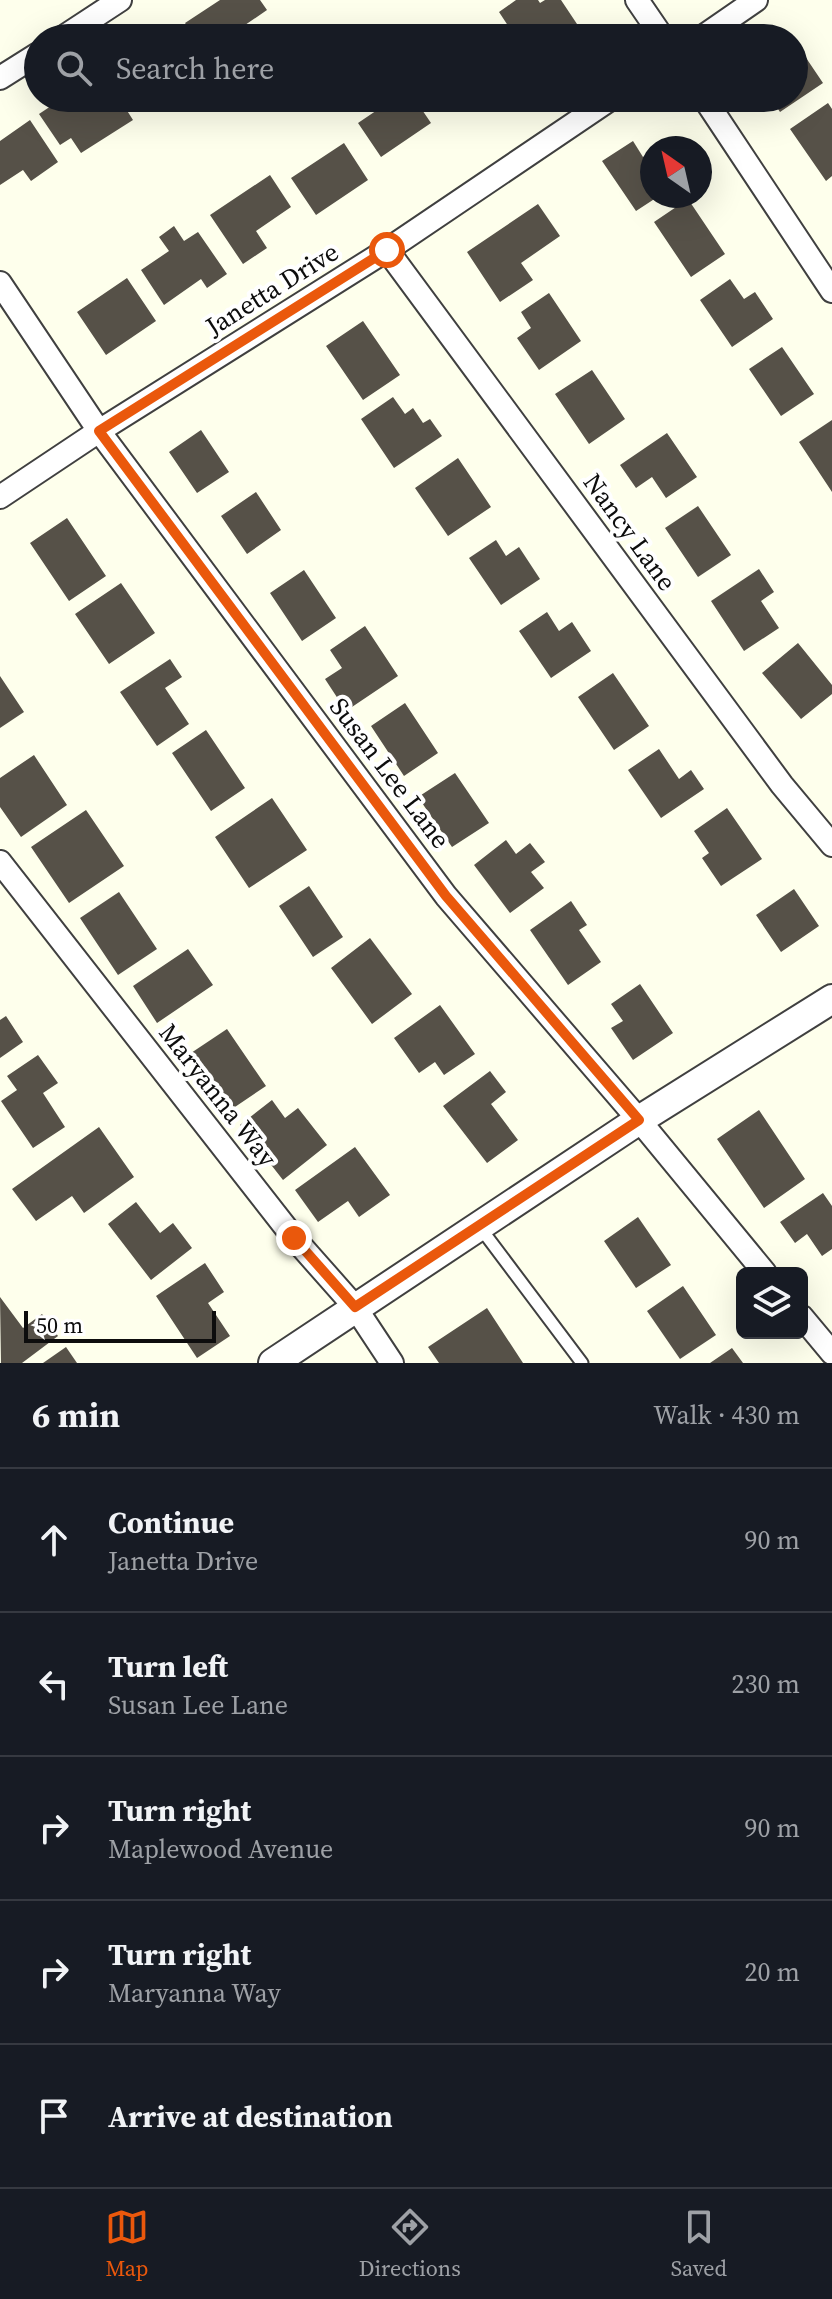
<!DOCTYPE html>
<meta charset="utf-8">
<style>
body{margin:0;font-family:"Source Serif 4",serif;background:#242831;color:#f1f3f6}
.controls{position:absolute;right:24px;bottom:24px;display:grid;overflow:hidden;border-radius:12px;box-shadow:0 8px 32px #0002}
.controls button{width:72px;height:72px;display:grid;place-items:center;padding:0;border:0;border-bottom:2px solid #363941;background:#171b24;color:#f1f3f6;font:40px sans-serif}
.compass{position:absolute;left:640px;top:136px;width:72px;height:72px;border-radius:50%;background:#171b24;box-shadow:0 8px 32px #0002;rotate:326deg}
.scale{position:absolute;left:24px;bottom:20px;width:192px;box-sizing:border-box;padding-left:8px;border:4px solid #0d0d0d;border-top:0;font-size:22px;line-height:28px;white-space:nowrap;color:#0d0d0d;-webkit-text-stroke:6px #fff;paint-order:stroke}
.stop{position:absolute;width:24px;height:24px;margin:-18px;border:6px solid #ea580c;border-radius:50%;background:#fff}
.stop.end{background:#ea580c;border-color:#fff;box-shadow:0 2px 8px #0008}
.list{margin:0;padding:0;list-style:none}
h2{display:flex;justify-content:space-between;align-items:center;height:104px;margin:0;padding:0 32px;font-size:34px}
h2 small{font-size:26px;font-weight:400;color:#9ea1a6}
.list li{display:grid;grid-template-columns:52px 1fr auto;gap:24px;align-items:center;box-sizing:border-box;height:144px;padding:0 32px;border-top:2px solid #363941}
.list b{display:block;font-size:30px;white-space:nowrap}
.list p{margin:0;font-size:26px;white-space:nowrap;color:#9ea1a6}
.list em{font-size:26px;font-style:normal;color:#9ea1a6}
.icon{flex:none;width:44px;height:44px;fill:none;stroke:currentColor;stroke-width:2;stroke-linecap:round;stroke-linejoin:round}
.map{position:relative;flex:none;width:832px;height:1363px;overflow:hidden}
.search{position:absolute;background:#171b24;box-shadow:0 8px 32px #0002;left:24px;right:24px;top:24px;height:88px;display:flex;align-items:center;gap:20px;box-sizing:border-box;padding:0 28px;border-radius:44px;color:#9ea1a6;font-size:30px}
.sheet{height:824px;background:#171b24}
nav{display:flex;justify-content:space-around;align-items:center;box-sizing:border-box;height:112px;border-top:2px solid #363941;background:#171b24;font-size:22px;color:#9ea1a6}
nav a{display:grid;justify-items:center;gap:4px}
nav .on{color:#ea580c}
.map>svg:first-child{display:block}
.building{fill:#565148}
.lines{fill:none;stroke-linecap:round;stroke-linejoin:round}
.service-casing{stroke:#404040;stroke-width:15}
.minor-casing{stroke:#404040;stroke-width:26}
.tertiary-casing{stroke:#404040;stroke-width:32}
.service{stroke:#fff;stroke-width:11}
.minor{stroke:#fff;stroke-width:22}
.tertiary{stroke:#fff;stroke-width:28}
.route{stroke:#ea580c;stroke-width:10}
.labels{text-anchor:middle;stroke-width:8;stroke-linejoin:round;paint-order:stroke}
.street-label{font-size:26px;fill:#0d0d0d;stroke:#fff}
</style>
<div class="map">
<svg width="832" height="1363" viewBox="0 0 832 1363">
<rect width="100%" height="100%" fill="#feffec"/>
<path class="building" d="M220 0H260L267 10 226 38H195L185 23Z
M516 0H538L540 3 545 0H561L585 36 581 38H516L499 12Z
M794 40 823 83 780 112 771 98H794Z
M63 98H119L133 120 81 153 71 138 60 145 39 114Z
M395 98H414L431 123 381 157 358 123Z
M828 103 832 109V176L826 181 790 129Z
M30 120 58 162 31 181 23 170 0 185V141Z
M633 141 643 157 652 151V196H659L636 211 602 161Z
M344 143 368 180 316 215 291 178Z
M270 175 291 207 256 231 267 248 243 264 210 215Z
M688 199 725 254 691 277 654 222Z
M538 204 560 236 521 263 533 280 500 302 467 252Z
M174 226 184 241 198 232 227 274 207 288 201 279 164 305 141 270 169 251 159 237Z
M127 278 156 321 106 355 77 312Z
M730 279 744 299 755 292 773 319 732 347 700 300Z
M549 293 581 341 539 370 517 338 531 328 521 312Z
M363 321 400 375 363 400 326 346Z
M782 347 814 394 781 416 749 369Z
M592 370 625 419 589 444 555 394Z
M393 397 405 414 413 408 423 423 430 419 442 436 394 468 361 419Z
M832 420V492L799 442Z
M201 430 229 472 197 493 169 452Z
M667 433 697 477 666 498 652 477 636 488 620 465Z
M458 458 491 507 448 536 415 488Z
M256 492 281 530 247 554 221 516Z
M698 506 731 555 698 577 665 528Z
M67 518 106 576 69 601 30 543Z
M496 540 506 556 519 547 540 579 501 605 469 558Z
M759 569 774 592 761 601 779 628 744 651 711 601Z
M304 570 336 618 302 641 270 593Z
M121 583 155 633 109 664 75 614Z
M547 612 559 631 572 622 591 651 551 678 519 631Z
M365 626 398 676 346 711 325 679 342 668 330 650Z
M798 643 832 685V694L801 719 762 673Z
M170 659 182 677 165 688 189 724 157 746 120 692Z
M613 673 649 726 614 750 578 697Z
M0 676 24 712 0 728Z
M405 703 438 753 404 776 371 726Z
M206 730 245 788 211 811 172 753Z
M659 749 679 779 691 770 704 789 661 818 628 770Z
M34 755 67 805 21 837 0 807V778Z
M455 773 489 823 452 847 418 797Z
M272 798 307 850 249 888 215 837Z
M727 808 762 859 721 886 702 858 709 853 694 831Z
M86 810 124 866 69 903 31 847Z
M506 840 516 854 530 843 545 862 531 872 544 888 510 913 474 865Z
M309 886 343 937 313 957 279 906Z
M794 889 819 926 781 952 756 915Z
M119 892 157 949 118 975 80 918Z
M571 901 587 925 579 930 601 962 568 985 530 930Z
M370 938 412 994 372 1024 331 968Z
M188 949 213 985 157 1023 133 986Z
M640 984 673 1033 633 1060 611 1028 623 1021 611 1004Z
M440 1005 475 1054 444 1075 435 1062 419 1073 394 1038Z
M6 1016 23 1042 0 1058V1020Z
M227 1029 266 1086 229 1111 191 1053Z
M38 1055 58 1083 43 1093 65 1127 33 1148 1 1101 17 1090 7 1076Z
M490 1071 506 1092 491 1104 518 1140 487 1163 443 1106Z
M272 1100 285 1118 298 1108 327 1145 283 1180 240 1125Z
M759 1110 805 1179 764 1208 717 1139Z
M99 1127 134 1177 84 1213 72 1196 36 1221 12 1189Z
M355 1147 390 1195 359 1217 348 1201 318 1222 295 1190Z
M823 1193 832 1206V1249L822 1256 807 1234 795 1243 780 1222Z
M136 1202 160 1233 173 1223 192 1248 151 1280 108 1224Z
M638 1217 671 1265 636 1288 604 1241Z
M205 1263 224 1292 208 1303 230 1336 197 1358 156 1296Z
M683 1286 716 1335 680 1359 647 1311Z
M0 1297 23 1328 42 1314 58 1336 22 1363H1Z
M487 1308 523 1363H439L428 1347Z
M66 1347 77 1363H43Z
M732 1348 743 1363H710Z"/>
<g class="lines">
<defs>
<path id="service" d="M479 1226 582 1363"/>
<path id="minor" d="M637 0 663 38
M62 38 120 0
M701 38 756 0
M0 78 38 54
M704 98 832 291
M387 250 782 785 832 845
M0 283 99 431 446 896 639 1120 765 1273
M0 497 99 431 387 250 612 98
M0 862 294 1238 355 1307 392 1363
M802 1317 832 1353"/>
<path id="tertiary" d="M273 1363 639 1120 832 999"/>
</defs>
<use href="#service" class="service-casing"/>
<use href="#minor" class="minor-casing"/>
<use href="#tertiary" class="tertiary-casing"/>
<use href="#service" class="service"/>
<use href="#minor" class="minor"/>
<use href="#tertiary" class="tertiary"/>
</g>
<g class="lines">
<path class="route" d="M294 1238 355 1307 639 1120 446 896 99 431 387 250"/>
</g>
<g class="labels">
<g class="street-label">
<text transform="translate(272 289) rotate(-32)" y="9">Janetta Drive</text>
<text transform="translate(630 532) rotate(54)" y="9">Nancy Lane</text>
<text transform="translate(390 773) rotate(53)" y="9">Susan Lee Lane</text>
<text transform="translate(218 1095) rotate(52)" y="9">Maryanna Way</text>
</g>
</g>
</svg>
<div class="controls">
<button><svg class="icon" aria-label="layers" viewBox="0 0 24 24"><path d="M12 4l9 5-9 5-9-5zM3 14l9 5 9-5"/></svg></button>
</div>
<svg class="compass" viewBox="-18 -18 36 36"><path d="M0-13l5 13h-10z" fill="#e53935"/><path d="M0 13l5-13h-10z" fill="#9ea1a6"/></svg>
<div class="scale">50 m</div>
<div class="stop" style="left:387px;top:250px"></div>
<div class="stop end" style="left:294px;top:1238px"></div>
<div class="search"><svg class="icon" aria-label="search" viewBox="0 0 24 24"><circle cx="10" cy="10" r="6"/><path d="M15 15l6 6"/></svg>Search here</div>
</div>
<section class="sheet">
<h2>6 min<small>Walk · 430 m</small></h2>
<ul class="list">
<li><svg class="icon" aria-label="ahead" viewBox="0 0 24 24"><path d="M12 20V5M6 11l6-6 6 6"/></svg><div><b>Continue</b><p>Janetta Drive</p></div><em>90 m</em></li>
<li><svg class="icon" aria-label="left" viewBox="0 0 24 24"><path d="M17 20v-9H6M10 6l-5 5 5 5"/></svg><div><b>Turn left</b><p>Susan Lee Lane</p></div><em>230 m</em></li>
<li><svg class="icon" aria-label="right" viewBox="0 0 24 24"><path d="M7 20v-9h11M14 6l5 5-5 5"/></svg><div><b>Turn right</b><p>Maplewood Avenue</p></div><em>90 m</em></li>
<li><svg class="icon" aria-label="right" viewBox="0 0 24 24"><path d="M7 20v-9h11M14 6l5 5-5 5"/></svg><div><b>Turn right</b><p>Maryanna Way</p></div><em>20 m</em></li>
<li><svg class="icon" aria-label="arrive" viewBox="0 0 24 24"><path d="M6 21V4h12l-3 4 3 4H6"/></svg><div><b>Arrive at destination</b></div></li>
</ul>
</section>
<nav>
<a class="on"><svg class="icon" aria-label="map" viewBox="0 0 24 24"><path d="M3 6l6-2 6 2 6-2v14l-6 2-6-2-6 2zM9 4v14M15 6v14"/></svg>Map</a>
<a><svg class="icon" aria-label="directions" viewBox="0 0 24 24"><path d="M12 3l9 9-9 9-9-9zM9 14v-3h6M13 9l2 2-2 2"/></svg>Directions</a>
<a><svg class="icon" aria-label="saved" viewBox="0 0 24 24"><path d="M7 4h10v16l-5-4-5 4z"/></svg>Saved</a>
</nav>
